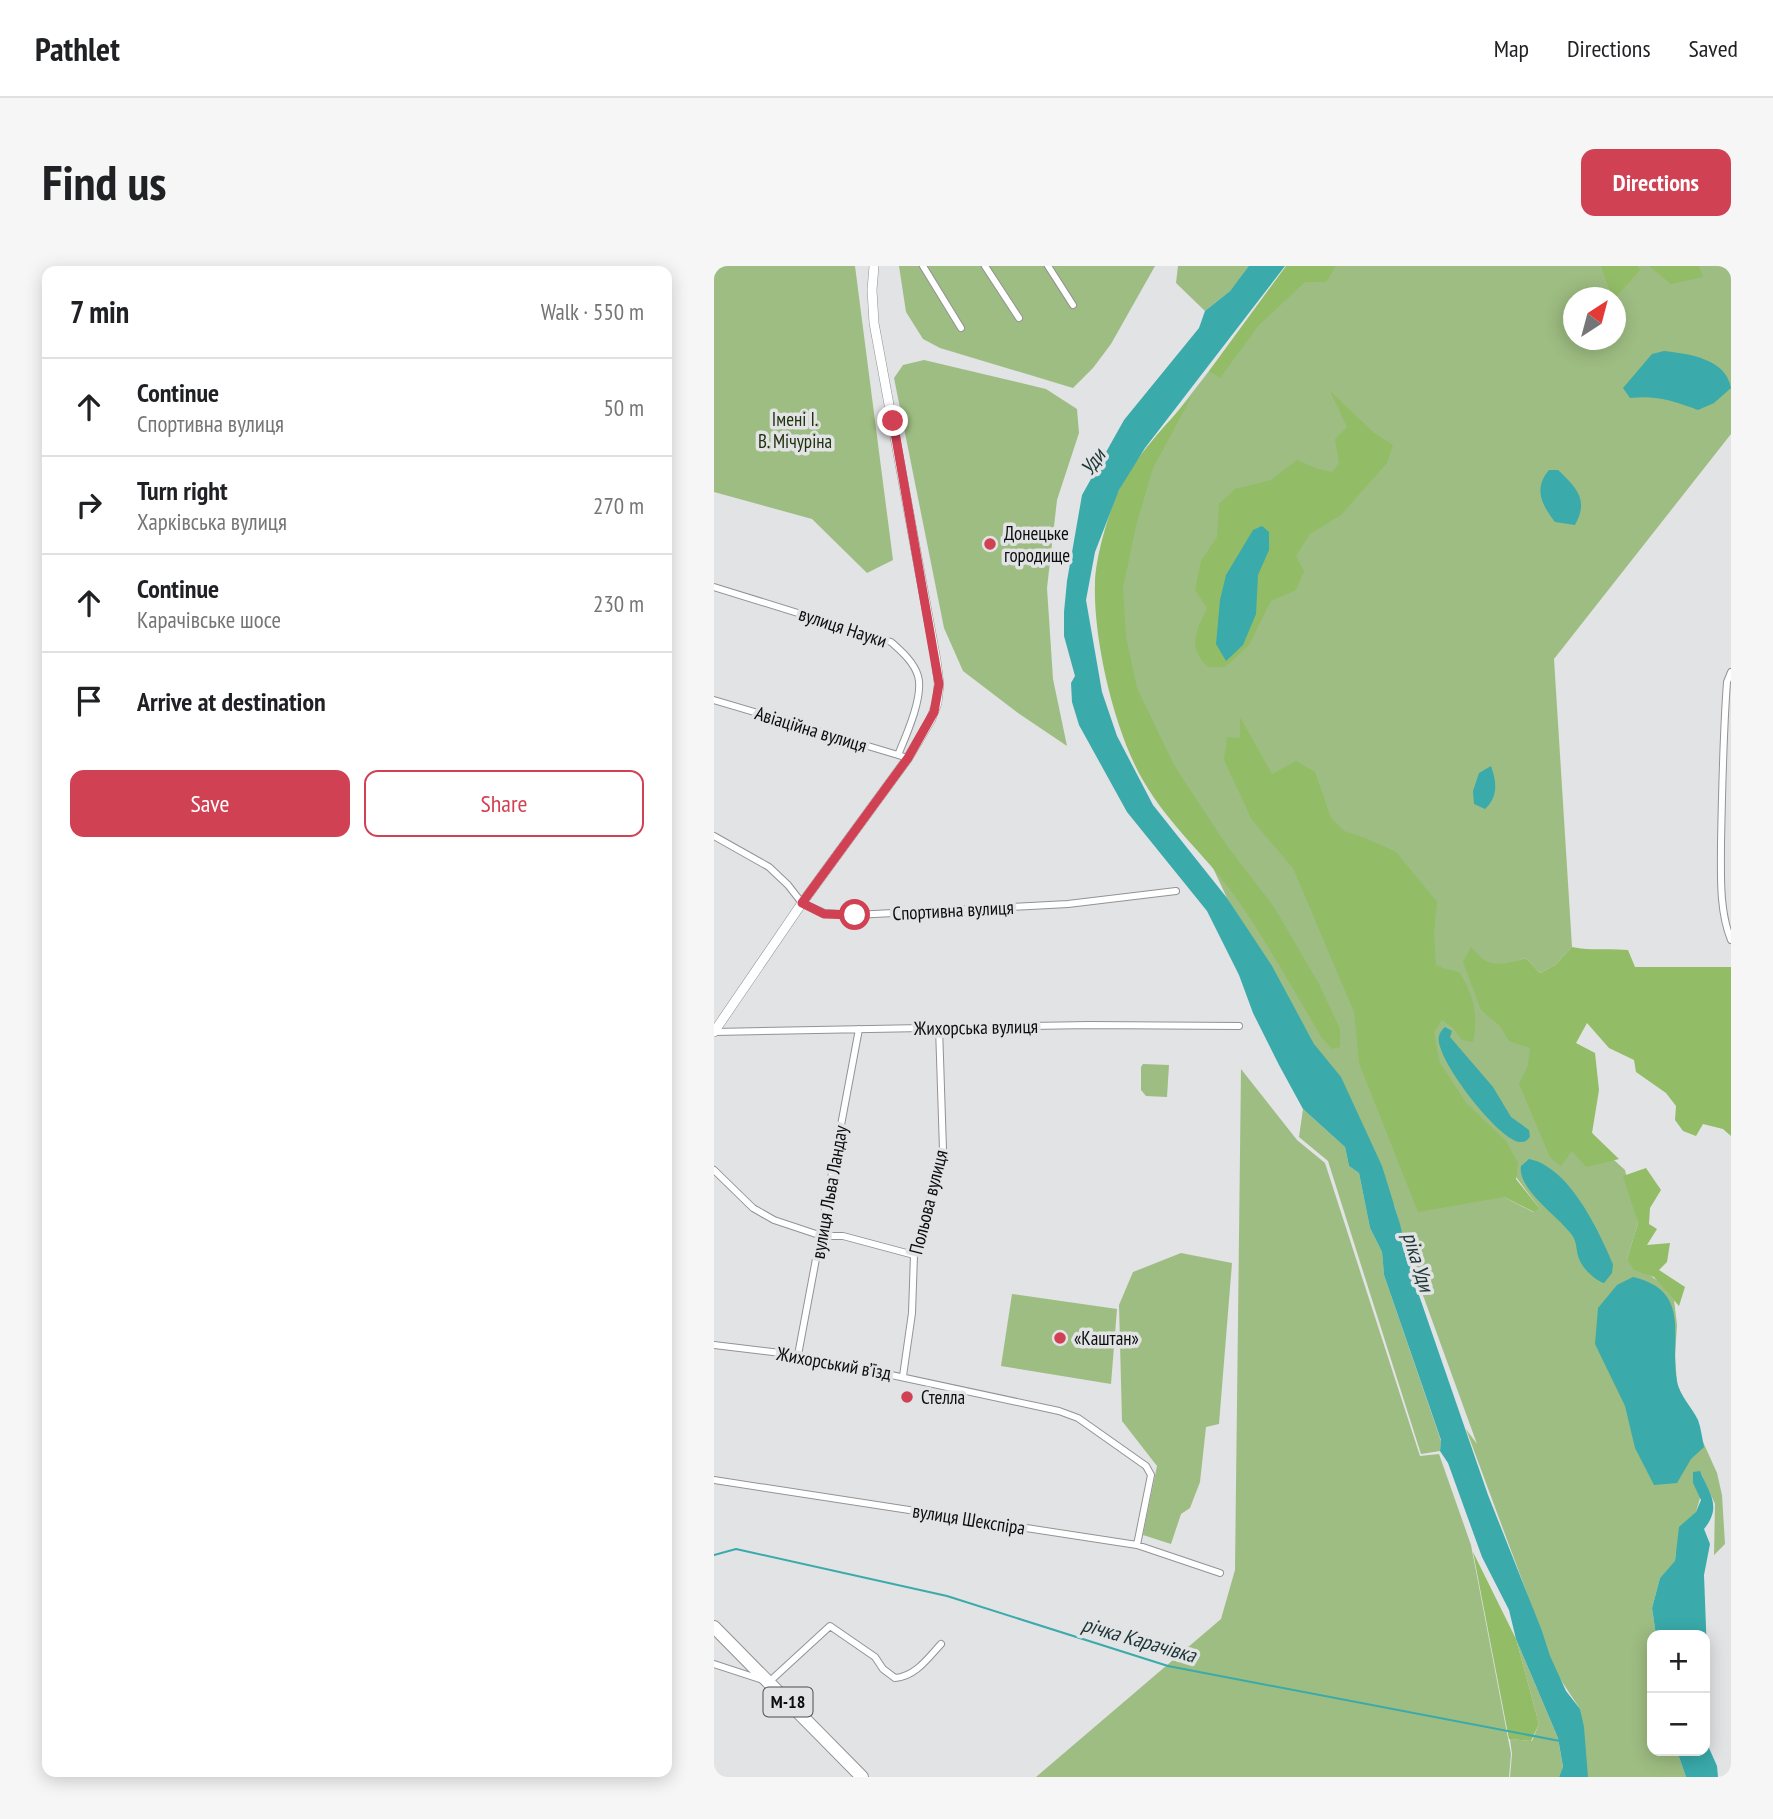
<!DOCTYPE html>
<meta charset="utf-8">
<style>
body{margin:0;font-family:"PT Sans Narrow",sans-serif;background:#f6f6f6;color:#202124}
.controls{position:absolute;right:21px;bottom:21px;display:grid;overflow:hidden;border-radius:14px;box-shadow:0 4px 18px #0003}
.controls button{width:63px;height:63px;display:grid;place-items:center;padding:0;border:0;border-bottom:2px solid #e0e0e0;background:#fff;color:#202124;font:35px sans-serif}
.compass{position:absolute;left:849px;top:21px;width:63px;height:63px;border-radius:50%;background:#fff;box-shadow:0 4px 18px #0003;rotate:36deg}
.stop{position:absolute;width:21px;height:21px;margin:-16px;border:5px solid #d14154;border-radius:50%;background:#fff}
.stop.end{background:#d14154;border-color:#fff;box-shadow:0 2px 7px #0008}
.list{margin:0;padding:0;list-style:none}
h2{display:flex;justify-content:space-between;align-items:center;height:91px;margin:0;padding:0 28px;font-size:30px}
h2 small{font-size:23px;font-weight:400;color:#757577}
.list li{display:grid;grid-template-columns:46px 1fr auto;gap:21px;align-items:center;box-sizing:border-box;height:98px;padding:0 28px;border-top:2px solid #e0e0e0}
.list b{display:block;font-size:26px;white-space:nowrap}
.list p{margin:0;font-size:23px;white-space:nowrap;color:#757577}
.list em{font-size:23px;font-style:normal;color:#757577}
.actions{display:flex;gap:14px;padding:21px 28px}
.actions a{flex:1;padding:16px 0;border:2px solid #d14154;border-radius:14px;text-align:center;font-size:24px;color:#d14154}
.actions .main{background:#d14154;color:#fff}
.icon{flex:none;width:38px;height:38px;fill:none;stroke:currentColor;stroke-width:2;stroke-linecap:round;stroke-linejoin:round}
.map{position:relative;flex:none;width:1017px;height:1511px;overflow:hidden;border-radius:14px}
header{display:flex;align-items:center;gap:42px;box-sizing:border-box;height:98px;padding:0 35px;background:#fff;border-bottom:2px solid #e0e0e0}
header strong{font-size:33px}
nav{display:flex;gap:38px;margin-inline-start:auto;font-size:24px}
.intro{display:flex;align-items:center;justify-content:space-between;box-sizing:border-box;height:168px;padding:0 42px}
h1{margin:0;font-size:49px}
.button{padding:18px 32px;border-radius:14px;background:#d14154;color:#fff;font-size:24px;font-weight:700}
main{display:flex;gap:42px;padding:0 42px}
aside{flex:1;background:#fff;border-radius:14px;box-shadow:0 4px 18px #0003}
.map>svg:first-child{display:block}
.green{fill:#9ebd82;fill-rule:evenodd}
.forest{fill:#92bc66}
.water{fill:#3aaaab}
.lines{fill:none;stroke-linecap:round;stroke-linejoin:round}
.stream{stroke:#3aaaab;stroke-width:2}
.street-casing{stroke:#919395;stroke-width:8}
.secondary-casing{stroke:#919395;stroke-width:10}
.highway-casing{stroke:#919395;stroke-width:14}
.street{stroke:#fff;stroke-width:6}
.secondary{stroke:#fff;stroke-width:9}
.highway{stroke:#fff;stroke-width:12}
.route{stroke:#d14154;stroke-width:9}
.poi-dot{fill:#d14154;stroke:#e1e3e5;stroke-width:2.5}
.labels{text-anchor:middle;stroke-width:7;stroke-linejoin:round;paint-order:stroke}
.shield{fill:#e1e3e5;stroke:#4c4d4e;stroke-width:2}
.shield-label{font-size:18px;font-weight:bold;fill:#0c0d0d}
.park-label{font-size:19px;fill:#22320f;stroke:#e1e3e5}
.poi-label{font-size:19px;fill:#0c0d0d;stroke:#e1e3e5;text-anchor:start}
.street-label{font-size:19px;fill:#0c0d0d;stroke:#e1e3e5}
.water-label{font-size:21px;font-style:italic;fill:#1d3536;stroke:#e1e3e5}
</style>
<header>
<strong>Pathlet</strong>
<nav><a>Map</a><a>Directions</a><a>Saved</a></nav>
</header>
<div class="intro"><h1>Find us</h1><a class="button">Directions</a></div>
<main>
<aside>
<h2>7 min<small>Walk · 550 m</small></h2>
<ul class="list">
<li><svg class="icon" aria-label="ahead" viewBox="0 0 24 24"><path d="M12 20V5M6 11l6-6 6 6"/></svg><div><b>Continue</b><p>Спортивна вулиця</p></div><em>50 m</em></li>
<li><svg class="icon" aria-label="right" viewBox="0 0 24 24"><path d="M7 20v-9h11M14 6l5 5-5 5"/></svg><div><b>Turn right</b><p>Харківська вулиця</p></div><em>270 m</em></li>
<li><svg class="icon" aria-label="ahead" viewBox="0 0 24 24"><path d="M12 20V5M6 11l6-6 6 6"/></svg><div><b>Continue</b><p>Карачівське шосе</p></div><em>230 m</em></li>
<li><svg class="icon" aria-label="arrive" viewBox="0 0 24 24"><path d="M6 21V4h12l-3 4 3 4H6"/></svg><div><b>Arrive at destination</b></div></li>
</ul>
<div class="actions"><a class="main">Save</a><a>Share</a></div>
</aside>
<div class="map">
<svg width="1017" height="1511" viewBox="0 0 1017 1511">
<rect width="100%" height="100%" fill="#e1e3e5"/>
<path class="green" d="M0 0H141L179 294 153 307 98 253 0 226Z
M185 0H441L397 78 379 102 359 122 226 82 209 73 192 46Z
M464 0H536L516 25 491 45 462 17Z
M590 0H1017V168L840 393 858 681 841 699 826 707 812 692 786 700 892 892 900 894 911 904 924 957 913 993 944 1015 960 1034 963 1059 961 1089 963 1118 1003 1207 1008 1229 1011 1278 1000 1289 1001 1238 987 1207 986 1232 982 1246 962 1286 961 1296 946 1312 938 1342 942 1369H938V1485H963L972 1511H873L866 1443 835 1396 818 1341 752 1163 763 1178 710 1032 697 1002 681 941 595 769 513 632 414 419 404 300 433 185 495 105ZM860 32H902V74H860ZM802 911 826 943 819 946 790 931Z
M210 94 332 123 363 143 365 167 343 234 333 322 339 413 353 480 304 447 249 405 230 362 180 112 189 99Z
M429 798 455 799 453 831 432 830 427 824V801Z
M527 803 583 874 611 897 706 1190 725 1188 757 1279 797 1488 795 1511H322L507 1353 521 1304Z
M589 843 631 881 635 900 645 907 656 962 668 986 670 1009 727 1175 726 1185 707 1188 614 895 585 871Z
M467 987 518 997 505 1158 492 1161 486 1216 476 1242 467 1248 457 1278 429 1269 443 1200 408 1155 405 1039 419 1006Z
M298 1028 403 1043 397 1118 287 1100Z
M802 1373 844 1472 849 1502 845 1511H796L798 1488 796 1473 818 1475 825 1458Z"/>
<path class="forest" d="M572 0H622L612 16H591L545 59 506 112 495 105Z
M887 0H924L926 4 903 30 895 23Z
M935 0H985L989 11 957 18Z
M616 125 659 166 679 179 673 197 627 249 596 268 582 290 590 305 582 324 557 335 535 379 511 401H494C472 380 483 365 493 342L481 324 487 295 503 271 505 238 521 223 557 214 583 194 604 203 618 206 625 197 621 173 633 161Z
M478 130 439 202 422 260 409 322 412 371 423 422 460 499 511 577 560 641 605 718 626 763V781L618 783 608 772C581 727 555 679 525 636 497 594 456 561 430 516 401 468 379 374 381 318 381 293 394 249 404 226 422 189 451 160 478 130Z
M526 451 558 508 582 495 601 506 617 552 630 565 651 572 682 586 723 636 720 668 722 699 731 703 745 706C759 727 765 750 759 776L748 774 739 762 728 754 720 766 725 795 752 837 792 875 804 897 802 913 826 943 820 946 790 931 704 946 645 797 640 746 579 602 538 554 510 494 513 471 526 472Z
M757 681C775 704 787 699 812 692L826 707 841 699 858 681C877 685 895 682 914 684L921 701H1017V870L1009 863 989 858 982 870 969 865 961 854 962 840 952 827 922 806 920 794 895 782 873 757 862 777 881 787 885 824 878 867 905 893 872 901 858 885 847 900 836 891 805 818 814 799 816 782 795 775 786 760 767 744 749 696Z
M932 902 947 924 936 942 935 958 943 963 933 979 956 977 953 996 945 1004 971 1021 965 1040 940 1011 920 1004 913 993 924 957 909 910Z
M759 1286 802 1373 825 1458 817 1475 795 1473Z"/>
<path class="water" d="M535 0H571L431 182 405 224 381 286 372 334 388 426 403 470 439 539 513 632 558 700 600 778 627 811 668 900 686 958 698 1009 774 1229 828 1365 836 1390 852 1425 866 1443 870 1461 874 1511H845L849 1501 844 1472 802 1373 795 1344 768 1291 734 1197 726 1185 727 1174 670 1009 668 986 656 962 645 907 635 900 631 881 589 843 565 799 539 747 525 709 493 645 413 546 365 459 358 436 357 417 361 410 350 370V346L353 315 368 229 410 154 485 62 491 45 516 25Z
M950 85C974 88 1012 92 1017 122L1000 137 984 144C960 135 942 129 916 132L909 122 938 88Z
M835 204H844C863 222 875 234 861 259L841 256C828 239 819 223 835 204Z
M548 260 555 266V284L544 309 542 348 529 379 512 395 502 378 506 334 512 309 539 264Z
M777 500C783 517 784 531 771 543L760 538 759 525 765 507Z
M731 761 738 765 736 771 779 821 797 851 815 864 816 871C812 875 812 876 806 876 785 875 719 790 725 770 726 766 728 764 731 761Z
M815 893C855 901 884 963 899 998L898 1007 890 1017C880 1014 867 1001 864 990 862 982 863 977 858 969 845 951 803 923 807 900Z
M919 1011C979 1025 955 1072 963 1115 965 1129 978 1141 984 1154 987 1162 988 1172 990 1181L977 1193 963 1217 940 1219 921 1182 911 1140 881 1078 884 1042 903 1019Z
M986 1205C996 1228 1008 1241 990 1263L996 1278 990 1309 993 1387 991 1391V1369H942L938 1342 946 1312 961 1295 965 1261 982 1246 987 1234 979 1217V1206Z
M991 1473 1003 1500 1004 1511H972L963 1485H991Z"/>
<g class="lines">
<path class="stream" d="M0 1289 22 1283 233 1330 454 1400 846 1475"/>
<defs>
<path id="street" d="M209 0 247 62
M271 0 305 52
M334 0 359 39
M0 321 177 376C187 385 200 396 204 410 210 430 192 470 184 489
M1017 406 1013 416C1009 470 1008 524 1007 578 1007 609 1005 644 1017 674
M0 434 194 492
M0 570 55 601 74 619 88 637 110 647 141 649 354 638 462 625
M0 766 375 759 525 760
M0 904 39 942 60 954 108 970H129L200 989
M0 1079 84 1089 345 1145 364 1152 432 1200 437 1209 423 1279
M84 1089 145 763
M189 1110 198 1047 200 989 229 884 225 761
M0 1214 423 1279 506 1307
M0 1398 55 1416 116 1360 161 1391 169 1403 181 1412C202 1410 214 1392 227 1378"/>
<path id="secondary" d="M0 766 88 637 194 492 217 453 223 437 225 418 222 394 160 57 158 24 160 0"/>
<path id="highway" d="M0 1361 148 1511"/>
</defs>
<use href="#street" class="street-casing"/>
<use href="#secondary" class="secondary-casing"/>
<use href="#highway" class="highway-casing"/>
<use href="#street" class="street"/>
<use href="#secondary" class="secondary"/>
<use href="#highway" class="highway"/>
</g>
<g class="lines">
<path class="route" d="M141 649 110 648 88 637 194 492 220 446 225 418 179 155"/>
</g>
<g class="poi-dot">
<circle cx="276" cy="278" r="7"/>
<circle cx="346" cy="1072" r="7"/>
<circle cx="193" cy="1131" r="7"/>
</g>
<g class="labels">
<rect class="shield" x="49.5" y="1421.5" width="49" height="29" rx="5"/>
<g class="shield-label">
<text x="74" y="1442">М-18</text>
</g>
<g class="park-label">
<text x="81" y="160">Імені І.<tspan x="81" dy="22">В. Мічуріна</tspan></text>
</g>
<g class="poi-label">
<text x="290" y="274">Донецьке<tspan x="290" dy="22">городище</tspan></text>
<text x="360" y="1079">«Каштан»</text>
<text x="207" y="1138">Стелла</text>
</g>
<g class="street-label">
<text transform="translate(129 361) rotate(18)" y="7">вулиця Науки</text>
<text transform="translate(97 463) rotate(17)" y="7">Авіаційна вулиця</text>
<text transform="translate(239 644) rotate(-3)" y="7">Спортивна вулиця</text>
<text transform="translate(262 761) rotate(-1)" y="7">Жихорська вулиця</text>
<text transform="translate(115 926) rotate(-80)" y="7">вулиця Льва Ландау</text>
<text transform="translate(214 936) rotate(-76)" y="7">Польова вулиця</text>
<text transform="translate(120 1097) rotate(10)" y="7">Жихорський в’їзд</text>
<text transform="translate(255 1253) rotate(9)" y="7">вулиця Шекспіра</text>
</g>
<g class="water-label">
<text transform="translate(379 196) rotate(-54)" y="7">Уди</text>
<text transform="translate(704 996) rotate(73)" y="7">ріка Уди</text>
<text transform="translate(425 1374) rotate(16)" y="7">річка Карачівка</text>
</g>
</g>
</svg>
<div class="controls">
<button>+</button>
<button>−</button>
</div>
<svg class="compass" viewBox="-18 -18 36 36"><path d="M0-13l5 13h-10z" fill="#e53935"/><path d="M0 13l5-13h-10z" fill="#757577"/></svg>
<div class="stop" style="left:141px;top:649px"></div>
<div class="stop end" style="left:179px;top:155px"></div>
</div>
</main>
